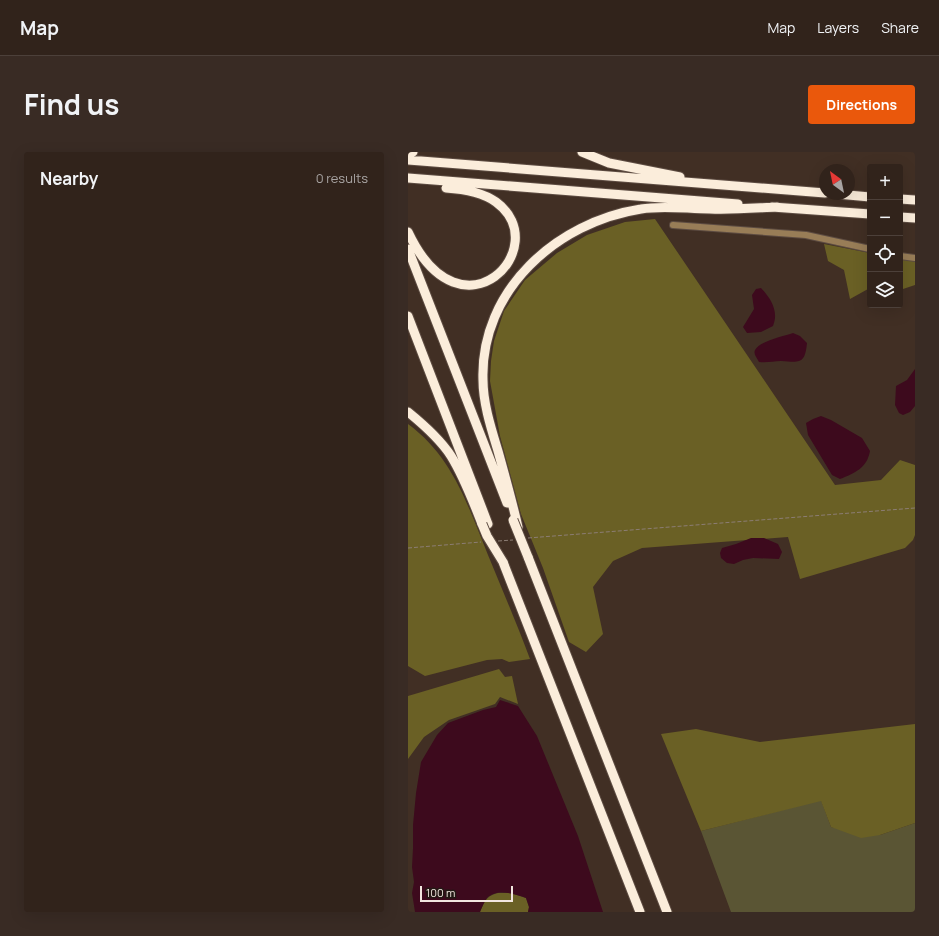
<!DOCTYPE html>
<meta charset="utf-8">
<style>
body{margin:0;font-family:Manrope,sans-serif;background:#392b24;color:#f1f3f6}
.controls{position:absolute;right:12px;top:12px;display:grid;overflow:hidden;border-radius:4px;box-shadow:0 4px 16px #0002}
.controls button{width:36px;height:36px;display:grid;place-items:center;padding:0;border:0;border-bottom:1px solid #4c403a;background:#31231b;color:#f1f3f6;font:20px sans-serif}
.compass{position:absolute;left:411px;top:12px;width:36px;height:36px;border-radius:50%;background:#31231b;box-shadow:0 4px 16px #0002;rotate:327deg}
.scale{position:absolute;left:12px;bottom:10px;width:93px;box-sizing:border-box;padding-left:4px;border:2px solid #f2e6df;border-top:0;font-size:11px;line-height:14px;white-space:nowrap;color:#f2e6df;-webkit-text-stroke:3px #221914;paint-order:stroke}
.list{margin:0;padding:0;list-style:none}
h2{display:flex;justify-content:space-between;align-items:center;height:52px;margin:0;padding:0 16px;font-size:17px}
h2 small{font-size:13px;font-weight:400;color:#a8a4a3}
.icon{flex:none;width:22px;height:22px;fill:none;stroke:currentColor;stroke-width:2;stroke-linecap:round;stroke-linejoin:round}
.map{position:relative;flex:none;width:507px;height:760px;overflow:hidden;border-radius:4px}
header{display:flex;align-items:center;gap:24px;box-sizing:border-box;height:56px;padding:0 20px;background:#31231b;border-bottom:1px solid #4c403a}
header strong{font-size:19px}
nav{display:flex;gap:22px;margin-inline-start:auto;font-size:14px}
.intro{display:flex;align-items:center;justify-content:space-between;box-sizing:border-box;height:96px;padding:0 24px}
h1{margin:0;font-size:28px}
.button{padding:10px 18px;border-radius:4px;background:#ea580c;color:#fff;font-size:14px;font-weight:700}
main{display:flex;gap:24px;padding:0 24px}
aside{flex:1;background:#31231b;border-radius:4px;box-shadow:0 4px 16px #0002}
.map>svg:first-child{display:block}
.green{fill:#5a5534}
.forest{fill:#6a6025}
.water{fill:#3d0a1d}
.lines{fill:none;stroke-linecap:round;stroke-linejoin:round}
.minor-casing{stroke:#5d4c42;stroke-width:8}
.highway-casing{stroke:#5d4c42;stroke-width:11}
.path{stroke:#8c7d74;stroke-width:1;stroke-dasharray:4 2;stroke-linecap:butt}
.minor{stroke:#987d57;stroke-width:6}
.highway{stroke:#fbeddb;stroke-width:9}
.highway-bridge-casing{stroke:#5d4c42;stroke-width:11;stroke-linecap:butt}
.highway-bridge{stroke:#fbeddb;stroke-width:9}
</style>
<header>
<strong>Map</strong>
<nav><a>Map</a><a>Layers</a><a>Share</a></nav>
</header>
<div class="intro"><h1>Find us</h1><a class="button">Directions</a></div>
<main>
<aside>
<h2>Nearby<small>0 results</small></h2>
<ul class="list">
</ul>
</aside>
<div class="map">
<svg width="507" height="760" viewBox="0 0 507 760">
<rect width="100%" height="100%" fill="#412f24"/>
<path class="green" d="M413 648 423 675 472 683 507 671V760H323L293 679Z"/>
<path class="forest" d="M247 67 427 333 473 328 492 308 507 313V383L505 388 497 396 392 427 380 385 234 396 205 409 185 435 195 482 178 500 161 490 135 416 113 362 92 284 82 229 83 209 86 189 96 159 117 128 149 101 179 83 217 70Z
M416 92 462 101V137H460L442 147 436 118 420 109Z
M492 106 507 109V133L492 138Z
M0 272C45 305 60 354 80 403 94 437 109 472 122 507L101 510 94 507 79 508 17 524 0 514Z
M91 517 97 525 104 524 110 552 92 545 87 552 41 568 16 585 0 607V544Z
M507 572V671L472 683 453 686 423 675 413 649 293 679 253 582 288 577 352 590Z
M90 741H103L118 746 121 755 120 760H72C77 749 78 744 90 741Z"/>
<path class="water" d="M353 136C363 147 371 159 365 174L353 180 339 181 335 175 346 157 344 143 348 137Z
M385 181 392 184 399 191C397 213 391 210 373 209 365 209 360 211 351 210 349 206 345 202 347 198 352 189 376 184 385 181Z
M507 217V254L502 260 495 263 491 261 487 253 488 234 499 228Z
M413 264 423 268 454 286 462 299C459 316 447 321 432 327L424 323 400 283 398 271 405 267Z
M343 386H356L370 392 374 400 371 407 345 406 335 408 326 412 319 411 313 406 312 401 314 396 328 392Z
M92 548 110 554 129 584 170 684 195 760H120L121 755 118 746C107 742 89 736 79 746 76 750 74 755 72 760H7L4 741 6 730 4 715 5 696V673L8 641 13 610 29 583 40 571 75 558 88 555Z"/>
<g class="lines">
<defs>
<path id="minor" d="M265 73 398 83 462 97
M492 104 507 106"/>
<path id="highway" d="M174 0 201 11 272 25
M0 1 5 0
M0 8 417 41
M0 26 330 52
M429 42 462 45
M492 47 507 48
M364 55 462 62
M492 65 507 66
M0 80C54 195 148 94 88 50 74 40 54 37 38 36
M0 97 99 351
M0 164 80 372
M0 260C16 273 32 287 43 304 56 325 65 349 74 372
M110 375C104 349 97 324 90 299 83 276 75 251 75 228 72 138 149 70 233 57 255 53 280 57 302 57 324 58 347 56 369 55
M120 405 259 760
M95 410 232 760"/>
</defs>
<use href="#minor" class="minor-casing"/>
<use href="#highway" class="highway-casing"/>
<path class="path" d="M120 386 507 356
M90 389 105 388
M0 396 73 390"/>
<use href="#minor" class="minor"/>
<use href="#highway" class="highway"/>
<defs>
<path id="highway-bridge" d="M105 368 120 405
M74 372 79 384 95 410"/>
</defs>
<use href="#highway-bridge" class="highway-bridge-casing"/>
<use href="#highway-bridge" class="highway-bridge"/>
</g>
</svg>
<div class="controls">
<button>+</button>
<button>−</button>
<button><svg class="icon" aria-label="locate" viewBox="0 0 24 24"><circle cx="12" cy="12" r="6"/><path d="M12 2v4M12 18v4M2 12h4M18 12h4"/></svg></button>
<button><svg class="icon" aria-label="layers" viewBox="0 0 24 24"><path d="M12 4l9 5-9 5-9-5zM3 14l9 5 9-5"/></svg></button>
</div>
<svg class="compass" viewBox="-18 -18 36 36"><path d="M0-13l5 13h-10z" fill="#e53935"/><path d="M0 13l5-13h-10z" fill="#a8a4a3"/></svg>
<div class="scale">100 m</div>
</div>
</main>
